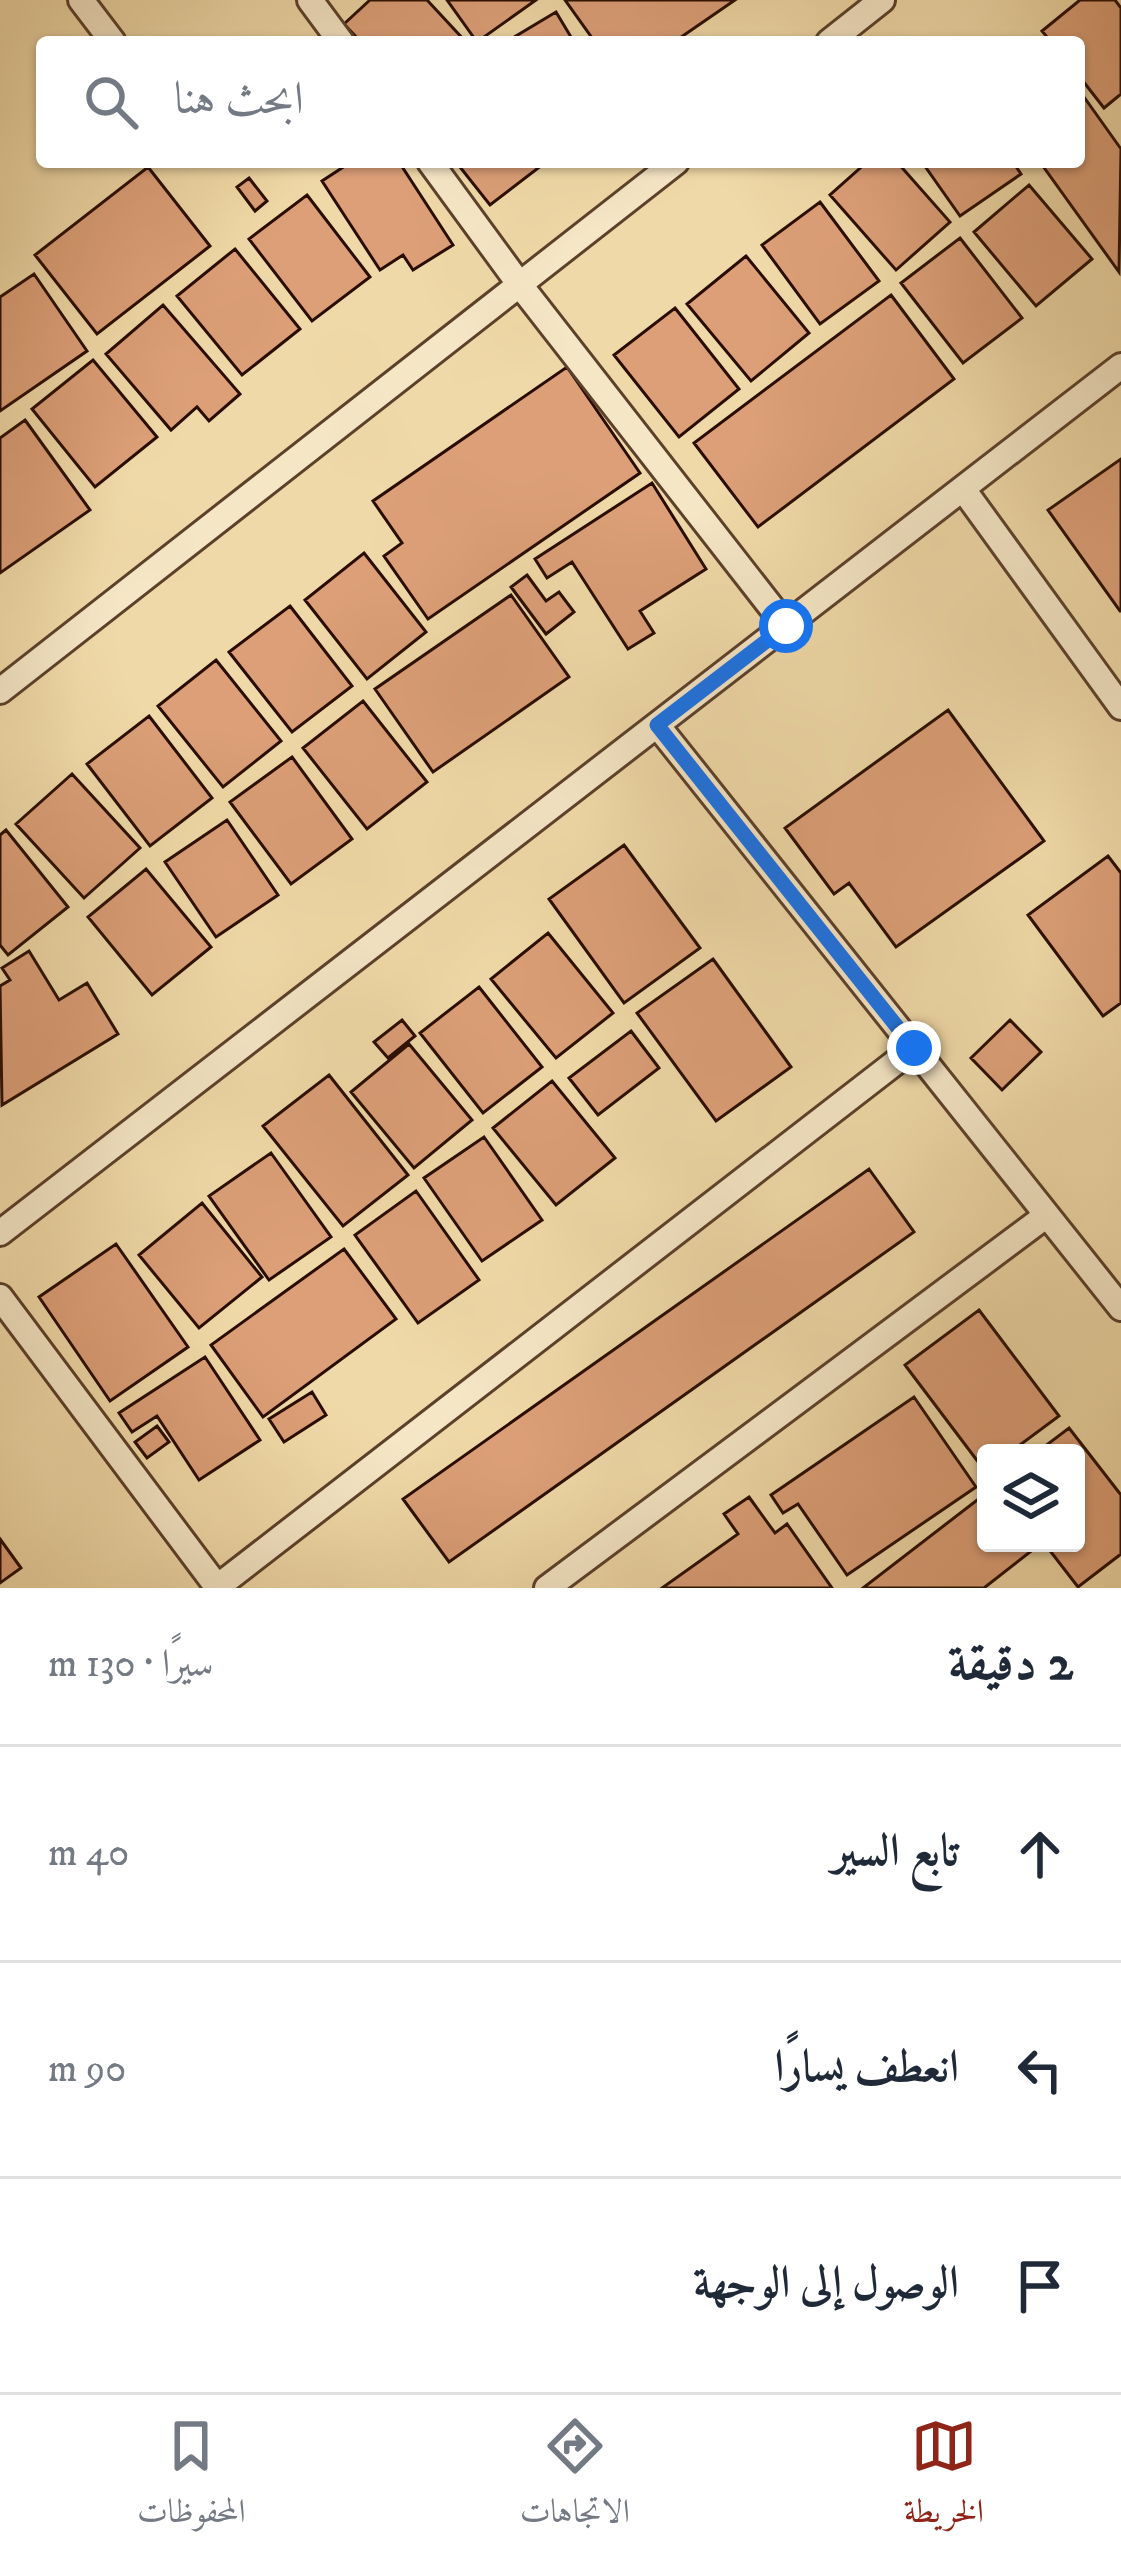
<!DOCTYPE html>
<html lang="ar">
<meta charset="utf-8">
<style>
body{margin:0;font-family:"IM FELL DW Pica",Amiri,serif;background:#f6f6f7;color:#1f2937;direction:rtl}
.controls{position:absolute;right:36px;bottom:36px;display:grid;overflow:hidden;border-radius:12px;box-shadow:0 3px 9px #0004}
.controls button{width:108px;height:108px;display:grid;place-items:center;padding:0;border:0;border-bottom:3px solid #e0e1e3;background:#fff;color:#1f2937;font:60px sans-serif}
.stop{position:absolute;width:36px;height:36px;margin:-27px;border:9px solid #1a73e8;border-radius:50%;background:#fff}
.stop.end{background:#1a73e8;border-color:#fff;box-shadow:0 3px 12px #0008}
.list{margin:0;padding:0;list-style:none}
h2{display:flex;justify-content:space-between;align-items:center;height:156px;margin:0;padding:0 48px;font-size:51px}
h2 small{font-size:39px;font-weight:400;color:#747a83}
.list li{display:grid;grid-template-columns:78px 1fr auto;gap:36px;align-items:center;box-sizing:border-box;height:216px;padding:0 48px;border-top:3px solid #e0e1e3}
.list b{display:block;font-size:45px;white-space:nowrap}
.list em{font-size:39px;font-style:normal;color:#747a83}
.icon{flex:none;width:66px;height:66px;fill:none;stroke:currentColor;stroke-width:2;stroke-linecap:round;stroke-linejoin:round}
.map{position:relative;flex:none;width:1121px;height:1588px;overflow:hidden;direction:ltr}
.search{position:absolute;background:#fff;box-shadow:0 3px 9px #0004;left:36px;right:36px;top:36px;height:132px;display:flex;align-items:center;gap:30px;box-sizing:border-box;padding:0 42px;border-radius:12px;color:#747a83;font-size:45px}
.sheet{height:804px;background:#fff}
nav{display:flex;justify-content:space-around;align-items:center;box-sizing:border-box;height:168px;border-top:3px solid #e0e1e3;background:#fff;font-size:33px;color:#747a83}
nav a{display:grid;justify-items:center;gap:6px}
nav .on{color:#8f2418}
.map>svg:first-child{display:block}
.building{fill:#dc9f78;stroke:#290d00;stroke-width:3}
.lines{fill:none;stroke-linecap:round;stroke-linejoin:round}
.minor-casing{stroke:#5b402a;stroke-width:30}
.minor{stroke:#f5e6c6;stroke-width:24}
.route{stroke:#1a73e8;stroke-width:15}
</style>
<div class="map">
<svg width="1121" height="1588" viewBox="0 0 1121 1588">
<rect width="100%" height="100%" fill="#f0d9a8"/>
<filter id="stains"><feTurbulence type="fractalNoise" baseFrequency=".00167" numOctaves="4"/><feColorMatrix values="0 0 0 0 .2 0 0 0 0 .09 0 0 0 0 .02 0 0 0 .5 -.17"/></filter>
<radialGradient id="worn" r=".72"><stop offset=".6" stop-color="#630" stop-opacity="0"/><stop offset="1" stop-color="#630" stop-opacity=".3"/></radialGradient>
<path class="building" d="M370 0H427L466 42H361L344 24Z
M447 0H536L477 42Z
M565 0H735L674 42H595Z
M1080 0H1115L1121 8V94L1104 108 1079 76V42H1051L1042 31Z
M556 12 574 42H506Z
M1079 90 1121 149 1119 272 1040 162H1079Z
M351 162H399L453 245 413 270 403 255 380 270 322 181Z
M456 162H546L490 205Z
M867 162H897L950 222 896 270 830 195Z
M922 162H1013L1021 174 960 216Z
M148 167 210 246 97 334 35 255Z
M249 178 267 201 255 211 237 187Z
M1029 185 1092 259 1036 306 974 232Z
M307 195 370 277 312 321 249 239Z
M820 202 879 281 820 324 762 245Z
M960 238 1022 318 963 363 901 283Z
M235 249 300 329 242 375 177 296Z
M746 256 809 333 751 381 687 304Z
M34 274 87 351 0 411V297Z
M891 295 954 379 758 527 694 443Z
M163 305 240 394 209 421 197 407 171 430 106 354Z
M675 308 739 389 679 437 614 355Z
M93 360 157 437 95 487 32 409Z
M567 367 640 473 428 619 384 556 402 543 373 501Z
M25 420 90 510 0 573V438Z
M1121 459V611H1120L1048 510Z
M652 483 706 569 640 611 654 633 628 649 572 562 547 578 535 559Z
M364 553 426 632 367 679 305 600Z
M527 575 546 601 559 592 574 612 546 634 511 587Z
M511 595 569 677 433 772 375 689Z
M290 606 352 686 292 732 229 652Z
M216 660 281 741 223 787 158 706Z
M363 701 427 782 367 829 303 748Z
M948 710 1044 841 896 947 849 883 834 894 785 828Z
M149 716 212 798 150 846 87 764Z
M292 757 352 839 291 884 230 802Z
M72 774 140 848 84 898 16 824Z
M227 820 278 895 216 937 165 862Z
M6 830 68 907 8 955 0 945V835Z
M624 845 700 948 624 1003 549 899Z
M1108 856 1121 873V1003L1103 1016 1028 915Z
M146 869 211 947 152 995 88 917Z
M548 933 613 1013 556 1058 491 979Z
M29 951 59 1000 87 983 118 1034 2 1105 0 986 10 980 2 968Z
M713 959 791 1067 716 1121 637 1013Z
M479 987 542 1067 483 1113 420 1033Z
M402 1020 415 1036 388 1058 374 1042Z
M1010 1020 1041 1052 1002 1090 971 1058Z
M631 1031 659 1068 598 1115 569 1078Z
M409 1044 472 1120 414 1168 351 1092Z
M329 1075 408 1175 343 1226 263 1126Z
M552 1081 615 1158 556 1205 493 1128Z
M484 1137 542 1220 482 1261 424 1178Z
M271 1153 331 1237 269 1280 209 1196Z
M869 1169 914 1232 449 1562 403 1499Z
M416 1191 479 1280 418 1323 355 1235Z
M202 1203 262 1277 199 1328 139 1255Z
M116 1244 188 1347 110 1401 39 1297Z
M344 1249 396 1319 263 1417 211 1345Z
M979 1310 1059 1416 1009 1453H986L985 1471 905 1365Z
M205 1357 260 1440 199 1480 157 1416 132 1432 119 1413Z
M312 1392 326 1415 284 1442 269 1419Z
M914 1397 976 1487 847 1575 798 1504 783 1513 771 1495Z
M157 1426 169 1442 147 1458 135 1442Z
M1069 1428 1121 1495V1554L1078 1587 1044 1543H1076V1453H1036Z
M985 1494 986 1543H1023L1030 1552 984 1588H863Z
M749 1497 775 1533 787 1524 832 1588H662L738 1534 724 1514Z
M0 1539 21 1568 0 1583Z"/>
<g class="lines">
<defs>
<path id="minor" d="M81 0 113 42
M310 0 341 42
M829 42 882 0
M430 162 520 285 786 626
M963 489 1121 707
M0 691 676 162
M657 725 1121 1308
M0 1233 1121 366
M0 1297 218 1588
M216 1588 914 1048
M547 1588 1047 1215"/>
</defs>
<use href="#minor" class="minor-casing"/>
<use href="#minor" class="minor"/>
</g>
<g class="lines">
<path class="route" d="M786 626 657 725 914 1048"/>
</g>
<rect width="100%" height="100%" filter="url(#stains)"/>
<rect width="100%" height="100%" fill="url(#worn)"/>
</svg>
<div class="controls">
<button><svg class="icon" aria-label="layers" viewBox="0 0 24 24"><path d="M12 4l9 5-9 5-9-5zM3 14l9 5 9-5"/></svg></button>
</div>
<div class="stop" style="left:786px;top:626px"></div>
<div class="stop end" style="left:914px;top:1048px"></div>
<div class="search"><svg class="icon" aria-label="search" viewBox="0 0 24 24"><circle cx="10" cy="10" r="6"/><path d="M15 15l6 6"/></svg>ابحث هنا</div>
</div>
<section class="sheet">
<h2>2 دقيقة<small>سيرًا · 130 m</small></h2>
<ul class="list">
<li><svg class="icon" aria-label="ahead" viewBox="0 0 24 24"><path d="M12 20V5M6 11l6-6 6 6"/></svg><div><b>تابع السير</b></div><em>40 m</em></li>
<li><svg class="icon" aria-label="left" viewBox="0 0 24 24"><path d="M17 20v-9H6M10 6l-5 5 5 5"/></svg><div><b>انعطف يسارًا</b></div><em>90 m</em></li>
<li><svg class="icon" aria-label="arrive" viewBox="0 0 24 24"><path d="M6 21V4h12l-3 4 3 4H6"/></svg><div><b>الوصول إلى الوجهة</b></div></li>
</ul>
</section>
<nav>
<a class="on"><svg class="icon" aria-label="map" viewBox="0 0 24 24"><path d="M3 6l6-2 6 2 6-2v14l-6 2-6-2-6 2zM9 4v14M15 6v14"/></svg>الخريطة</a>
<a><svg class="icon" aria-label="directions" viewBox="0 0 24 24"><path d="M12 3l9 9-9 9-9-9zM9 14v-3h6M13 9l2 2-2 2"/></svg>الاتجاهات</a>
<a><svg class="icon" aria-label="saved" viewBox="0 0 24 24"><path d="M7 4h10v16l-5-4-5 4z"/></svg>المحفوظات</a>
</nav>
